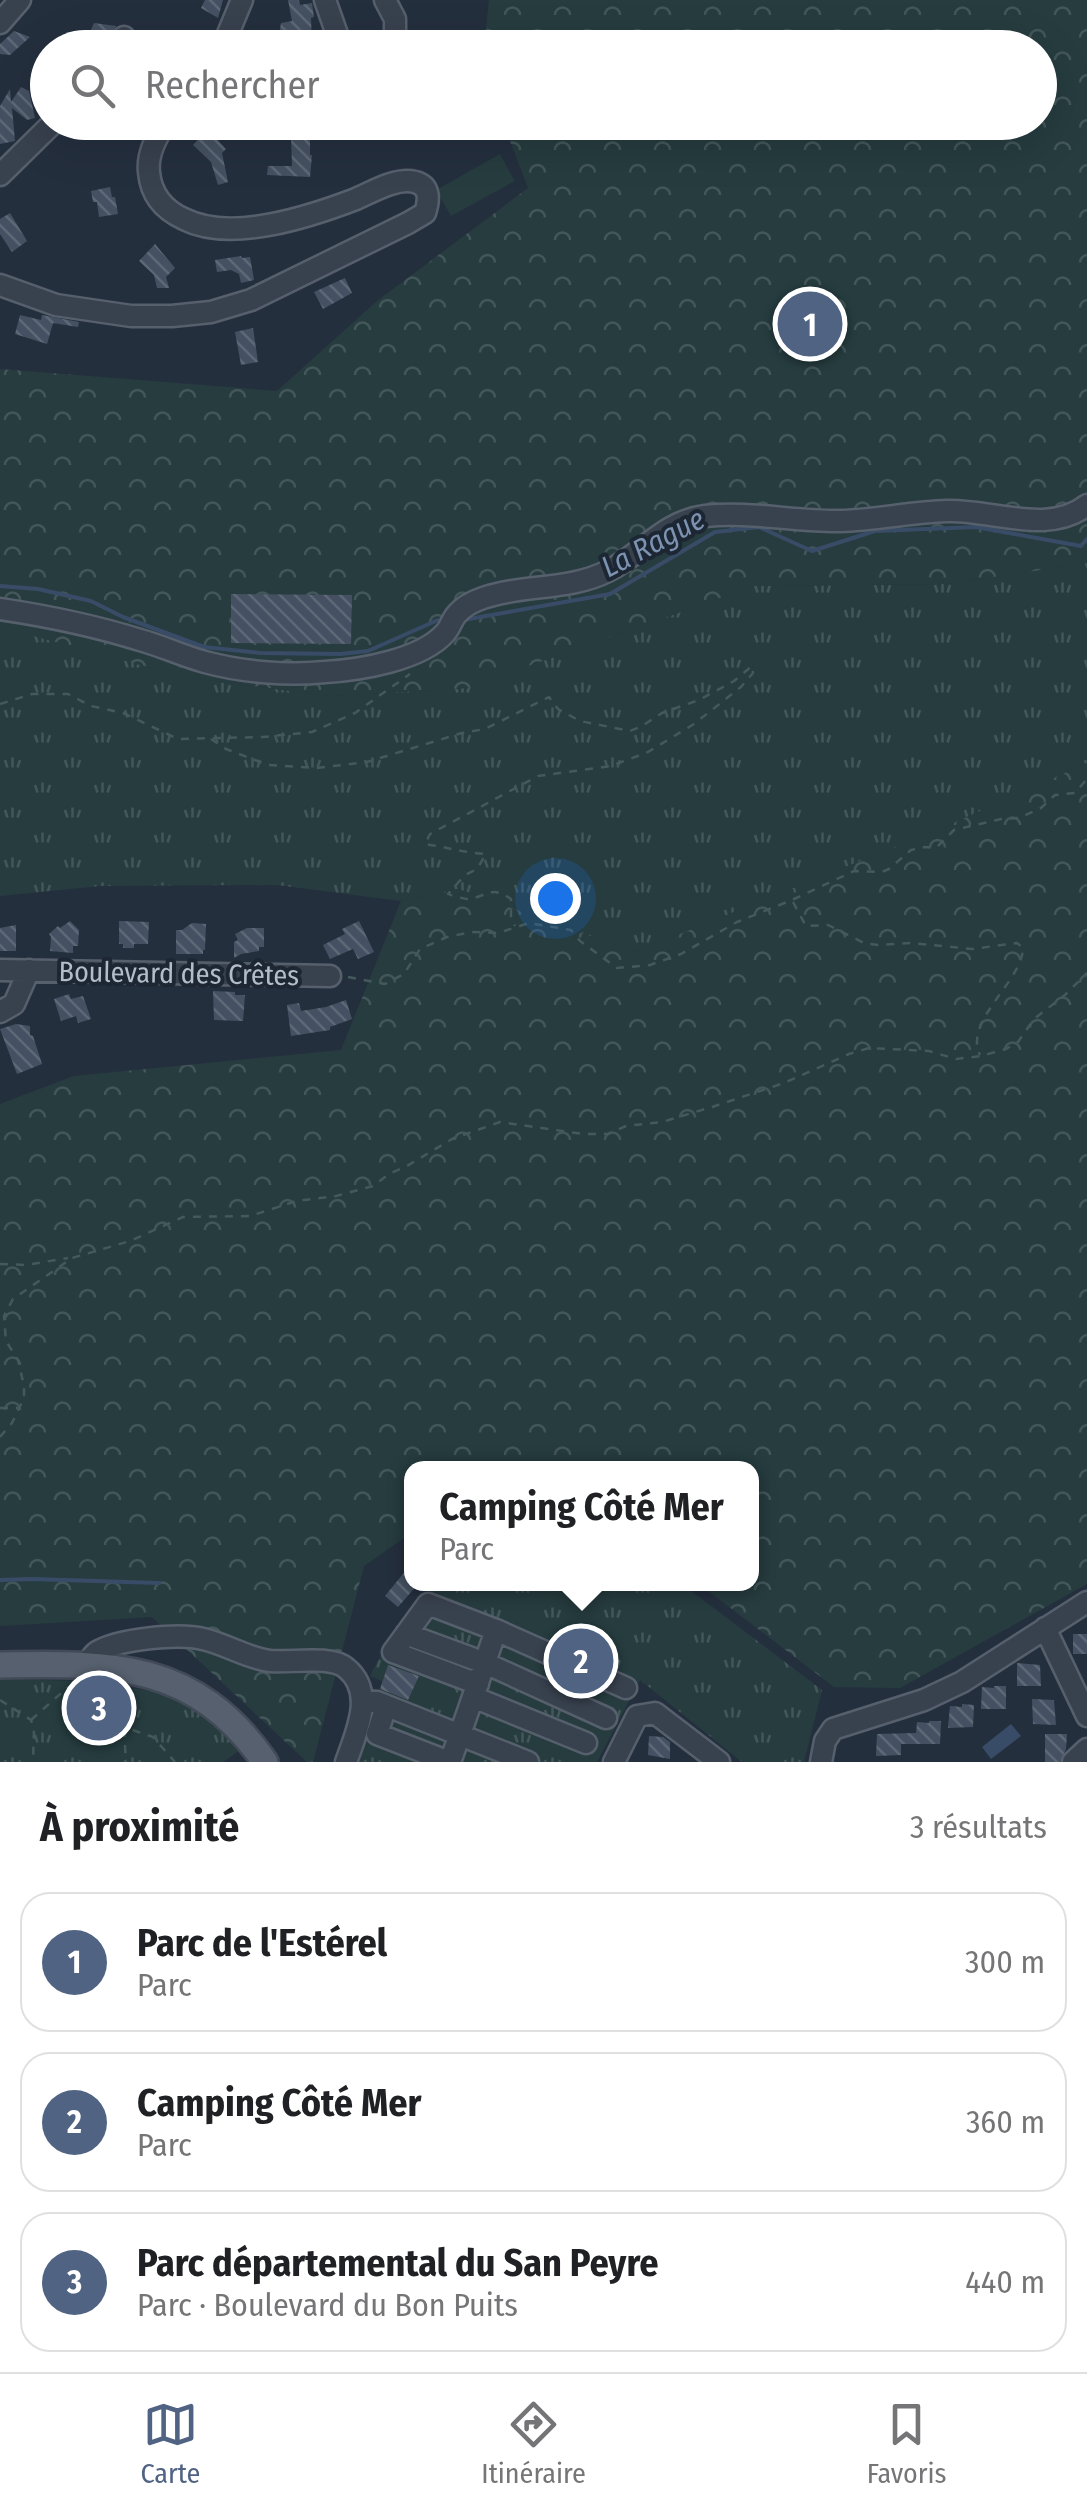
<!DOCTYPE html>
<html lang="fr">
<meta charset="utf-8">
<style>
body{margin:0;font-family:"Fira Sans Condensed",sans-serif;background:#f6f6f6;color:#202124}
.you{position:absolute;left:555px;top:898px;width:35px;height:35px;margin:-25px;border:8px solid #fff;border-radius:50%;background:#1a73e8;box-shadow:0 0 0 15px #1a73e833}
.badge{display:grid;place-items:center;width:65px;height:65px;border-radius:50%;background:#506383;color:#fff;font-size:32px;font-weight:700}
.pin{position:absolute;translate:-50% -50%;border:5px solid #fff;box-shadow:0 2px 10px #0006}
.popup{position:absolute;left:404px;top:1461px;width:355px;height:130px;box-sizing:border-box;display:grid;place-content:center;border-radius:20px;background:#fff;filter:drop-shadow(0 2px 8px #0005);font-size:32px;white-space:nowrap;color:#757577}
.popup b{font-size:38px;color:#202124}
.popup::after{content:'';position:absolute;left:50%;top:100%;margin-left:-20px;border:20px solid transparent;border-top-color:#fff}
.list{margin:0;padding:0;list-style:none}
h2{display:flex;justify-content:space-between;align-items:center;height:130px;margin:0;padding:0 40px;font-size:42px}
h2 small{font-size:32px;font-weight:400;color:#757577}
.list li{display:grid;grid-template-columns:65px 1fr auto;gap:30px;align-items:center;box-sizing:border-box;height:140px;margin:0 20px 20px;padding:0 20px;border:2px solid #e0e0e0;border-radius:30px}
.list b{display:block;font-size:38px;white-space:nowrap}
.list p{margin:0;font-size:32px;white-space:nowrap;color:#757577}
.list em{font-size:32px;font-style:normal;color:#757577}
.icon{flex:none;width:55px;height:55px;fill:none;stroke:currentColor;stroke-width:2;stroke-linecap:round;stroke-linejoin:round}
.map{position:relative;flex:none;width:1087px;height:1762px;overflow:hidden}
.search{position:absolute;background:#fff;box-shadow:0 10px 40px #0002;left:30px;right:30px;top:30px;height:110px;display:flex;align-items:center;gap:25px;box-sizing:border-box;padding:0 35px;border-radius:55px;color:#757577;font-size:38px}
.sheet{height:610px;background:#fff}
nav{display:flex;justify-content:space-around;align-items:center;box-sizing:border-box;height:140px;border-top:2px solid #e0e0e0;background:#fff;font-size:28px;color:#757577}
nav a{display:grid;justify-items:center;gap:5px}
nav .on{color:#506383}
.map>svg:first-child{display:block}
.grass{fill:url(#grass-tufts)}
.forest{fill:url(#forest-crowns)}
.garden{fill:#263c3f}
.water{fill:#394c67}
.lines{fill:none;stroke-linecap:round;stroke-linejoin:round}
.stream{stroke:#394c67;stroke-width:4}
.building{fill:url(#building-back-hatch)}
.minor-casing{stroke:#565f6c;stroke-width:25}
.major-casing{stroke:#414a57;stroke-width:30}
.path{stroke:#44595c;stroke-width:2.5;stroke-dasharray:8 8;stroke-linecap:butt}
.minor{stroke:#38414e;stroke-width:20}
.major{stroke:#56606e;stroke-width:25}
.labels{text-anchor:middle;stroke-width:8;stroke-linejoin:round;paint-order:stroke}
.street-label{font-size:28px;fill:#b4bcc9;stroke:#1d2633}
.water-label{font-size:30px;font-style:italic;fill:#7c92b1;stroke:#1d2633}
</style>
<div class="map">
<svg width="1087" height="1762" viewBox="0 0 1087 1762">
<defs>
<pattern id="grass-tufts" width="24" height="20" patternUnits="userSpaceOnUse" patternTransform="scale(2.5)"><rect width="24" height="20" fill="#263c3f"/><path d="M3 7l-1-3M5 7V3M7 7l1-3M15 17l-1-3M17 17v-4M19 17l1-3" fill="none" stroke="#435659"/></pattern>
<pattern id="forest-crowns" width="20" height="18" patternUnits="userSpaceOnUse" patternTransform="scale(2.5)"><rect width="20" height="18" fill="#263c3f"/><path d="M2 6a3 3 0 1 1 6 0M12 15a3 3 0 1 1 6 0" fill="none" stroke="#435659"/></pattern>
<pattern id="building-back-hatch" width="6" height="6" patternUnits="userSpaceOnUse" patternTransform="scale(2.5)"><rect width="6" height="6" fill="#455162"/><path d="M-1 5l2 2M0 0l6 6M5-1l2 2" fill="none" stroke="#5d6877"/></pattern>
</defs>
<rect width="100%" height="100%" fill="#242f3e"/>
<path class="grass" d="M1087 563V763L947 826 635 952 458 889 401 901 277 885 100 886 0 896V626L188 678 331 696 466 688 754 586 947 584Z
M441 1584H682L822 1690 804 1762H742L640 1680 597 1762H353L380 1693 382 1681 370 1676C386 1645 411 1601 441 1584Z
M0 1679 80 1681 173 1694 222 1722 246 1746 223 1762H0Z"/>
<path class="forest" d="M489 0H1087V563L947 584 754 586 466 688 331 696 188 678 0 627V369L277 391 377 301 528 188 503 123 1040 122V48L484 47Z
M1087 763V1584L900 1688 834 1687 699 1584H751V1468H411V1533L364 1566 313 1762H307L152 1617 0 1626V1104L74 1076 341 1050 401 901 458 889 635 952 947 826Z"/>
<path class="garden" d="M500 154 515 181 451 216 436 190Z"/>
<path class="water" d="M1011 1724 1021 1736 991 1759 982 1747Z"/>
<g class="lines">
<path class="stream" d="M0 586 38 589 91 601 123 617 204 647 260 653 340 654 368 651 438 620
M469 619 610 594 715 532 759 527 812 551 875 531 976 527 1081 546 1087 539
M0 1580 32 1579 159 1583"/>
</g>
<path class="building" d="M205 0H223L218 18 201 8Z
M288 0H299L300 5 312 3 314 17 311 18 312 45 277 48 281 23 292 21Z
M94 23 116 26 104 48H83Z
M14 31 30 37 10 55 0 54V44Z
M21 87 29 91 35 118 27 120 12 108 15 141 0 144V106L10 89 11 102Z
M212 134 226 149 222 153 228 182 218 185 211 162 193 145 202 135 206 139Z
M291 138H310V155H312L310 177 267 175 268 166H292Z
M110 187 112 197H115L118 214 99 217 97 202H93L91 191Z
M10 213 27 241 12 252 0 234V219Z
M155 244 175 268 166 277 169 288H157L154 275 139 261Z
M241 256 242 258 250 257 254 280 241 283 239 274 231 270 217 272 215 260Z
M345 278 352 293 323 309 314 292Z
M20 315 41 320 42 315 79 322 78 327 53 323 47 344 15 334Z
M253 328 258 362 241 365 235 332Z
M231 594 352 595 351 644 231 643Z
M70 921 79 930 78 946H73V953L50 951 51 937 49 934 58 926 60 928Z
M119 921 149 922 148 944H134V948H123V944H119Z
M359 921 374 952 358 959 353 949 330 959 323 945 345 934 342 929Z
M192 923 206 924 205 950H203V954H176V930H182Z
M16 925V951H0V928Z
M247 928H264V947H259V951L241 954 234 958V942L238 940 235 934Z
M213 991 235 992V995H245L243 1021 214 1020Z
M69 994 71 999 83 996 91 1019 78 1023 76 1016 61 1021 54 999Z
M346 1000 352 1019 330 1027V1030L291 1036 287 1005 299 1003 301 1011 326 1007Z
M16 1024 30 1026V1035L33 1036 42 1064 17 1074 0 1029Z
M411 1564V1584H418L398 1607 385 1596Z
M1073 1634H1087V1654H1073Z
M1017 1663 1040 1665 1041 1686H1017Z
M388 1665 419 1676 408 1700 380 1689Z
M994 1686H1006V1709H981L982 1687 994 1688Z
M1032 1699 1054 1700 1056 1725 1033 1724Z
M962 1704 974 1705 973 1727 948 1728 950 1706 962 1707Z
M929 1721H941L940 1744H901V1755L876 1756 877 1734 916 1733 917 1722 929 1723Z
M1045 1734H1067L1066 1749 1060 1762H1045Z
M649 1736 663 1737 670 1742V1759L648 1755Z"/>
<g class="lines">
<defs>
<path id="minor" d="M325 0 338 37 345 48
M385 0 395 19V38L386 48
M0 23 20 0
M118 48 124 37
M222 48 242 0
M0 175 54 122
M0 285 56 305 131 316H172L211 312 251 300 408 223 425 213C429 201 431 186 415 182 397 177 372 192 356 199 309 217 231 243 184 219 164 210 151 195 149 172 147 154 156 138 166 122
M0 609C47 616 95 626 140 640 162 646 183 656 205 662 242 672 287 676 325 672 360 670 421 660 445 633 450 628 452 619 457 614 463 607 474 601 483 598 523 584 569 591 608 571 642 554 664 521 705 516 750 511 796 522 841 521 876 520 911 512 947 511 991 509 1048 536 1087 505
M0 970 330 976
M0 1012 14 1004 29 970
M1045 1628 1087 1716
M496 1630 626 1688
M406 1634 485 1663 606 1718
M87 1664C88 1662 94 1654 97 1652 118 1639 179 1633 203 1639 226 1644 246 1658 270 1661 290 1663 331 1655 346 1668 376 1692 356 1733 346 1762
M473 1697 586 1743
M363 1701 377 1702 528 1762
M386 1706 377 1734 449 1762
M450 1762C466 1718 481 1674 496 1630L428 1604 393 1652 478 1684
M614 1762 637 1716 655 1713 719 1762
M821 1762 825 1741 833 1729 924 1700 962 1682 1087 1602
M1073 1762 1087 1749"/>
<path id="major" d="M0 1665C111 1663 195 1661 265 1762"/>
</defs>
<use href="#minor" class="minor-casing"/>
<use href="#major" class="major-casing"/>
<path class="path" d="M0 704 32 694H68L91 706 123 713 178 739 263 737 312 732 355 713 410 674
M211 739 226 749 268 765 317 768 367 762 462 733 485 729 549 697 558 709 580 721 630 731 642 726 662 713 699 700 734 681 752 666 753 673 741 687 694 724 648 752 611 766 538 776 430 834 425 844C446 847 465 853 486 854L477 869 465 875 448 894C450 895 464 899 467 899 486 898 490 884 511 899V918L515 926
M793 902 806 926 828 925 864 943 878 945 911 943 972 949 1017 943 1023 948C1022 982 963 1021 980 1055
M348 977 385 984 404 974 420 949 447 937 472 932 498 933 529 923 571 930 580 941 617 968 650 965 681 954 737 922 792 900 854 871 882 872 889 869 911 850 925 847 936 848 954 830 1001 819 1019 818 1041 808 1055 795 1075 793 1087 779
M0 1264 26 1265 68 1258
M0 1408H19
M0 1437 12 1423 24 1398V1386L18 1360 6 1341 4 1316 13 1299 72 1258 130 1241 183 1217 250 1216 297 1201 336 1196 373 1186 389 1174 407 1166 452 1139 500 1122 583 1134H608L626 1126 662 1122 715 1106 784 1083 849 1054 869 1048 929 1051 956 1059 981 1056 1006 1049 1018 1042 1034 1019 1065 995 1087 973
M0 1700 31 1720 34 1730 33 1762
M31 1720 67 1688 75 1689 92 1699 111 1712 124 1727 153 1737 175 1762
M124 1729 126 1762"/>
<use href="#minor" class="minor"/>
<use href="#major" class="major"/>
</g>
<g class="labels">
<g class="street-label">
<text transform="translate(179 973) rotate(1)" y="10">Boulevard des Crêtes</text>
</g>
<g class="water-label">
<text transform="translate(653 543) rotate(-28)" y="10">La Rague</text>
</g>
</g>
</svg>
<div class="you"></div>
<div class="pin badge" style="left:810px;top:324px">1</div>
<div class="pin badge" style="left:581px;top:1661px">2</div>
<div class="popup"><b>Camping Côté Mer</b>Parc</div>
<div class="pin badge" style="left:99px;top:1708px">3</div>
<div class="search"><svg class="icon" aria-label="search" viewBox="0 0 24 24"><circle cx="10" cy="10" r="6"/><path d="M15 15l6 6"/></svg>Rechercher</div>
</div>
<section class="sheet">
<h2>À proximité<small>3 résultats</small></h2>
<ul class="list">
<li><span class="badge">1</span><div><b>Parc de l'Estérel</b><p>Parc</p></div><em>300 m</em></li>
<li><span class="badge">2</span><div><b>Camping Côté Mer</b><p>Parc</p></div><em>360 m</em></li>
<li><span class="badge">3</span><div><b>Parc départemental du San Peyre</b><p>Parc · Boulevard du Bon Puits</p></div><em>440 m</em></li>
</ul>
</section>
<nav>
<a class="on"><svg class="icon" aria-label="map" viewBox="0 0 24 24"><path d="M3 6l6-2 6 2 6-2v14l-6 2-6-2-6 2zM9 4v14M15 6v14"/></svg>Carte</a>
<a><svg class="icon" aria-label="directions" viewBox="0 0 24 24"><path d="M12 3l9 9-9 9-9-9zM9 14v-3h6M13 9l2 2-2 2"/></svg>Itinéraire</a>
<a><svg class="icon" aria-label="saved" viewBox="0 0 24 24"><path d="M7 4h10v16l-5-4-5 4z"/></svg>Favoris</a>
</nav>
